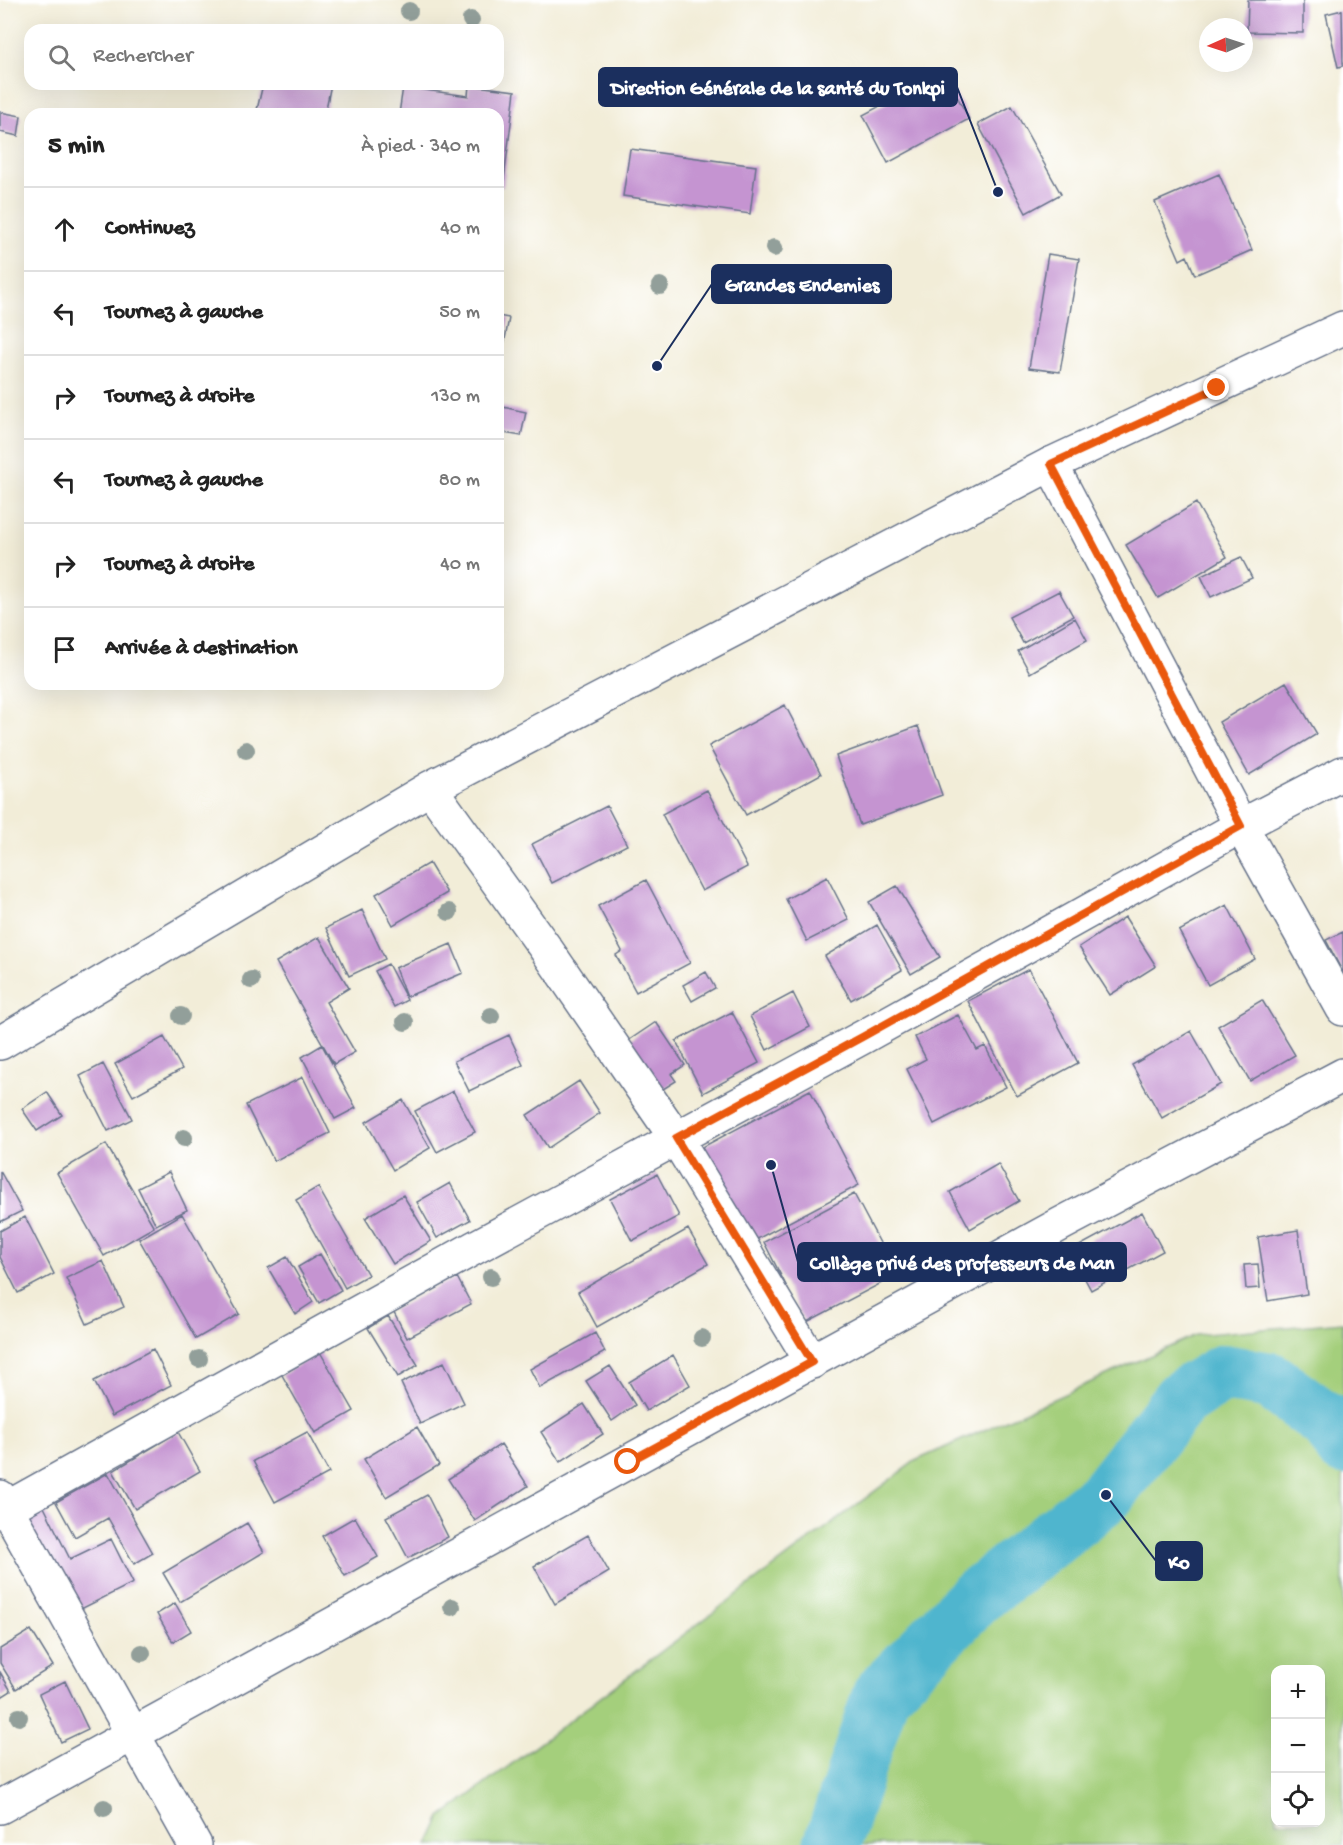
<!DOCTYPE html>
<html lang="fr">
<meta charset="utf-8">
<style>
body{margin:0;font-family:"Gochi Hand",sans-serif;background:#f6f6f6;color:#222}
.controls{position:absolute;right:18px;bottom:18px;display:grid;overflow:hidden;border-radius:12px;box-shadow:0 6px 24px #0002}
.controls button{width:54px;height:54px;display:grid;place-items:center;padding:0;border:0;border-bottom:2px solid #e0e0e0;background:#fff;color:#222;font:30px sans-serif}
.compass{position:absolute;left:1199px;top:18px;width:54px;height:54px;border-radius:50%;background:#fff;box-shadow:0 6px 24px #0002;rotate:267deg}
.stop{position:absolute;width:18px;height:18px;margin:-14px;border:4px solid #ea580c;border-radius:50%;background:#fff}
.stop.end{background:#ea580c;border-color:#fff;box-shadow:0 2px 6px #0008}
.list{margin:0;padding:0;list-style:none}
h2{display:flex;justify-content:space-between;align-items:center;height:78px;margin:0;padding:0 24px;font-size:26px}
h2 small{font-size:20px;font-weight:400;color:#767676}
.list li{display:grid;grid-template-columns:39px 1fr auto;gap:18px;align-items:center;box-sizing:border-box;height:84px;padding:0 24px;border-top:2px solid #e0e0e0}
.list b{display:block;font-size:22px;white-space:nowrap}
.list em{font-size:20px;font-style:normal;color:#767676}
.icon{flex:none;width:33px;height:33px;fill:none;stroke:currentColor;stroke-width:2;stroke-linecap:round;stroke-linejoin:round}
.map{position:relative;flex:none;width:1343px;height:1845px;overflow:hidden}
.search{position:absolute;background:#fff;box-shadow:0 6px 24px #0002;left:24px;top:24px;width:480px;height:66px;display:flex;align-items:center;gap:15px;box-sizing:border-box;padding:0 21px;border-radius:18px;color:#767676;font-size:22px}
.panel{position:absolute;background:#fff;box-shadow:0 6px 24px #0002;left:24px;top:108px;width:480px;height:582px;border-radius:18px}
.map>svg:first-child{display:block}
.grass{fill:#a4cf7b;stroke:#607f6c;stroke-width:1.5;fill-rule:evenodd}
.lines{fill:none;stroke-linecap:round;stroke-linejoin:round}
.river{stroke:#50b5ce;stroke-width:58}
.building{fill:#c594d1}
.street-casing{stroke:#667289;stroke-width:36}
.secondary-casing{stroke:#667289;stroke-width:36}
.street{stroke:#fff;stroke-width:33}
.secondary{stroke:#fff;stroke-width:33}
.tree{fill:#929f9a}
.route{stroke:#ea580c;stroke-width:8}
.leader{fill:none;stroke:#1b2f5e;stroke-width:2}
.callout-dot{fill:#1b2f5e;stroke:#fff;stroke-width:2}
.callout{fill:#1b2f5e;stroke:#1b2f5e;stroke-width:2}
.callout-label{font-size:20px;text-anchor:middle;font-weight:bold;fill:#fff}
</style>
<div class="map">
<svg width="1343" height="1845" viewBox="0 0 1343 1845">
<rect width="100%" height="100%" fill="#fff"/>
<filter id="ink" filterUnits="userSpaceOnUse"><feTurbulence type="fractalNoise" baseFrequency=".0167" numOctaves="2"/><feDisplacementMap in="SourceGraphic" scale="12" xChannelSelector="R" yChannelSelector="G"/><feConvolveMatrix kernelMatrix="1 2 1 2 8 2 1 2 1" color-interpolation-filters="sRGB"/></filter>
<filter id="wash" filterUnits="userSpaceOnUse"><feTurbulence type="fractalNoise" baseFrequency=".008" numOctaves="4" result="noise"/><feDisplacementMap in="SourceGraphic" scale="24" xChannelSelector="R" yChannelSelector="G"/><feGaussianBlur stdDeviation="1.35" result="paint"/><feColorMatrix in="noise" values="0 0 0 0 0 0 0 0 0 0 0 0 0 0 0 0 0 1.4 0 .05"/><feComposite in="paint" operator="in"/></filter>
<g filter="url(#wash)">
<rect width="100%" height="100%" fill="#f2edd8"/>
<path class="grass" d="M1343 1322V1845H428L441 1817 915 1461 1196 1335ZM1276 1670H1320V1822H1276Z"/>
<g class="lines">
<path class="river" d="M832 1845 881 1694 974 1599 1106 1495 1182 1398 1224 1373 1271 1381 1330 1424 1343 1446"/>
</g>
<g id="blocks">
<path class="building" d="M1248 0H1303V33L1247 32Z
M1342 10 1343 66 1338 67 1326 14Z
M944 72 969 119 888 163 863 115Z
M263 84H331L325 114H256Z
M469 85 515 91 503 187H498V114H399L403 87 468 96Z
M1012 106 1061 194 1026 213 978 124Z
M0 112 21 116 18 136 0 132Z
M630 149 756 166 750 214 623 196Z
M1219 174 1252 250 1195 275 1187 256 1180 260 1155 202Z
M1048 254 1079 259 1060 372 1029 368Z
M498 316 509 318 499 371H498Z
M498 406 526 412 521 436 498 432Z
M1196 503 1227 557 1158 598 1126 545Z
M1241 557 1252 578 1211 597 1201 576Z
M1059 591 1073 616 1023 643 1009 617Z
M1075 618 1087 640 1030 673 1018 651Z
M1286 682 1317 734 1249 775 1219 722Z
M785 705 821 774 746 815 709 746Z
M918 726 942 795 860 825 836 756Z
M707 790 747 867 702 891 662 814Z
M607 806 627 845 552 883 532 844Z
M429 863 447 893 393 925 376 894Z
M827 877 849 920 807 941 786 899Z
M646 880 690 963 636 992 616 955 622 951 598 906Z
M897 886 940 957 911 974 869 902Z
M1227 905 1255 959 1208 985 1179 931Z
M362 910 385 959 349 976 326 928Z
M1125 917 1156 966 1110 995 1079 947Z
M877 925 902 970 851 1000 825 956Z
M1343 932V973L1326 940Z
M319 937 349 988 326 1002 355 1052 334 1064 276 962Z
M451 944 463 973 406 997 395 968Z
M388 964 407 1000 394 1007 375 971Z
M1029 969 1078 1063 1017 1096 968 1001Z
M706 972 715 988 692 1001 683 985Z
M793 993 810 1027 767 1050 750 1016Z
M1262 1000 1295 1055 1250 1081 1218 1026Z
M732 1012 759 1063 703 1093 676 1041Z
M958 1015 977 1050 985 1046 1006 1087 934 1124 907 1069 926 1059 915 1037Z
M656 1022 685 1065 671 1074 676 1081 655 1094 622 1045Z
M1191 1031 1221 1084 1162 1118 1132 1065Z
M509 1035 523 1065 469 1091 454 1061Z
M164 1037 182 1069 133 1096 115 1064Z
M322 1045 356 1108 335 1119 302 1057Z
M103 1064 132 1119 108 1131 80 1076Z
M303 1077 330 1133 274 1161 246 1105Z
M579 1081 600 1113 548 1148 527 1115Z
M810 1090 859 1185 746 1245 697 1150Z
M453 1091 475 1132 437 1152 415 1111Z
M47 1092 62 1115 37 1131 22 1109Z
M403 1100 430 1148 393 1170 366 1122Z
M106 1144 154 1227 104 1256 57 1173Z
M998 1164 1019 1201 970 1229 950 1192Z
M0 1171 22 1211 0 1222Z
M169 1172 187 1210 156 1225 138 1188Z
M657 1174 679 1216 632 1241 610 1199Z
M450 1183 470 1220 437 1238 417 1202Z
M318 1187 368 1275 345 1288 296 1200Z
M854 1194 897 1275 805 1323 764 1242Z
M403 1195 431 1241 393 1264 365 1218Z
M1142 1212 1163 1251 1091 1290 1070 1251Z
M182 1214 239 1314 196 1339 139 1239Z
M25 1217 54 1274 18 1293 0 1257V1231Z
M688 1229 708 1264 597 1327 578 1292Z
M1298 1230 1307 1294 1268 1301 1258 1237Z
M320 1254 341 1290 319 1303 298 1267Z
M287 1257 313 1302 295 1314 268 1268Z
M103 1261 124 1307 87 1324 66 1278Z
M1258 1264 1260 1288 1246 1289 1244 1265Z
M457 1277 471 1304 407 1338 393 1310Z
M388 1316 418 1365 398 1377 368 1328Z
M595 1333 605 1352 540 1388 530 1369Z
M153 1349 171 1385 112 1416 94 1381Z
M320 1352 354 1411 315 1433 282 1375Z
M673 1355 690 1385 646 1411 629 1382Z
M444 1362 464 1403 420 1424 401 1383Z
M610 1366 635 1405 612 1421 586 1381Z
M584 1404 603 1434 560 1462 541 1432Z
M417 1427 439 1465 386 1497 364 1459Z
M178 1432 200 1471 135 1509 113 1471Z
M307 1432 329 1473 275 1502 253 1461Z
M501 1444 528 1486 475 1521 448 1479Z
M108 1473 153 1553 134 1564 108 1518 75 1537 56 1502Z
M427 1495 448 1537 408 1558 386 1517Z
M42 1503 70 1559 111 1539 133 1583 69 1615 19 1514Z
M355 1517 378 1557 345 1576 322 1536Z
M247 1523 264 1552 180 1602 163 1573Z
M588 1535 609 1572 555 1604 534 1566Z
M175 1603 191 1631 173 1642 157 1614Z
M31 1630 53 1666 16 1689 0 1663V1649Z
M0 1672 11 1691 0 1698Z
M65 1681 88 1729 61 1742 39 1694Z"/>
</g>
</g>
<g filter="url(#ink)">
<use href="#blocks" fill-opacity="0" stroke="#667289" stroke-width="1.5"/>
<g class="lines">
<defs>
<path id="street" d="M1051 464 1241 826 1343 1009
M430 788 546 949 676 1138 812 1362
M0 1497 195 1845
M0 1512 474 1248 865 1036 1241 826 1343 773
M0 1807 1061 1224 1343 1075"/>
<path id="secondary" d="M0 1043 430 788 1051 464 1343 328"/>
</defs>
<use href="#street" class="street-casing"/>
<use href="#secondary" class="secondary-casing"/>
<use href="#street" class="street"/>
<use href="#secondary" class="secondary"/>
</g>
<g class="tree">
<circle cx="409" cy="11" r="9"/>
<circle cx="471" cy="20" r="9"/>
<circle cx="774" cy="248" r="9"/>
<circle cx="660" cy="286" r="9"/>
<circle cx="246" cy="750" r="9"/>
<circle cx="449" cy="912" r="9"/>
<circle cx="251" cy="980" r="9"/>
<circle cx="181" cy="1016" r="9"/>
<circle cx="491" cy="1016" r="9"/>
<circle cx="405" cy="1022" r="9"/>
<circle cx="184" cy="1138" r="9"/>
<circle cx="491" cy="1277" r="9"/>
<circle cx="702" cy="1338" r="9"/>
<circle cx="199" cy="1359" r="9"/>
<circle cx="452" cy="1607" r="9"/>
<circle cx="142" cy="1653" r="9"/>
<circle cx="19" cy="1717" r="9"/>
<circle cx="104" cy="1808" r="9"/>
</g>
</g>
<g class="lines" filter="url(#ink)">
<path class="route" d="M628 1462 812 1362 676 1138 864 1036 1241 826 1051 464 1217 388"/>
</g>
<path class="leader" d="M998 192L957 87M657 366L712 284M771 1165L798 1262M1106 1495L1156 1561"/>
<g class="callout-dot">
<circle cx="998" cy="192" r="6"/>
<circle cx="657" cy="366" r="6"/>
<circle cx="771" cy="1165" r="6"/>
<circle cx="1106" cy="1495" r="6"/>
</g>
<g class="callout">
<rect x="599" y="68" width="358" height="38" rx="6"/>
<rect x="712" y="265" width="179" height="38" rx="6"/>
<rect x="798" y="1243" width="328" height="38" rx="6"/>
<rect x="1156" y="1542" width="46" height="38" rx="6"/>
</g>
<g class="callout-label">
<text x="778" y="94">Direction Générale de la santé du Tonkpi</text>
<text x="802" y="291">Grandes Endemies</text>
<text x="962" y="1269">Collège privé des professeurs de Man</text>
<text x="1179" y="1568">Ko</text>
</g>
</svg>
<div class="controls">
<button>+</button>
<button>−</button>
<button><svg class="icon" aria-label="locate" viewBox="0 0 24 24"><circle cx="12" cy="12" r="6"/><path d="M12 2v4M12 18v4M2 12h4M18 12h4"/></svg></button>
</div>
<svg class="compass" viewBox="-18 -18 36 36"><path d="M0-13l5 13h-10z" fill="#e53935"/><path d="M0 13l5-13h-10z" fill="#767676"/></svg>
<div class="stop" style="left:628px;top:1462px"></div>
<div class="stop end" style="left:1217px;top:388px"></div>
<div class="search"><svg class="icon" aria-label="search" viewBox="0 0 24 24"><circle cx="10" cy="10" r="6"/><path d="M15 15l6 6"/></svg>Rechercher</div>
<section class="panel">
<h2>5 min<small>À pied · 340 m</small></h2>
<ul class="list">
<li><svg class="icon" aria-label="ahead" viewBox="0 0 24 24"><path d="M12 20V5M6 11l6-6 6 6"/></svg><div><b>Continuez</b></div><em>40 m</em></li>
<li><svg class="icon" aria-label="left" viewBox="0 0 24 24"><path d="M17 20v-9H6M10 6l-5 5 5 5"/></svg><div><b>Tournez à gauche</b></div><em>50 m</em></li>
<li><svg class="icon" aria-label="right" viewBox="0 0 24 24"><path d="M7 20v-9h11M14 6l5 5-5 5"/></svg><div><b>Tournez à droite</b></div><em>130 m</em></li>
<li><svg class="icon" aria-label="left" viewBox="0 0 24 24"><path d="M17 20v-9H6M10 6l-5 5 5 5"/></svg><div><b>Tournez à gauche</b></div><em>80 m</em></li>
<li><svg class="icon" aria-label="right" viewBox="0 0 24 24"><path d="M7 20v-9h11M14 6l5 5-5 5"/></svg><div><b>Tournez à droite</b></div><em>40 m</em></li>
<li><svg class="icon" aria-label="arrive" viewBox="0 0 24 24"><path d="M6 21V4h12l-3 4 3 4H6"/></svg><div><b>Arrivée à destination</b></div></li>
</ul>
</section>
</div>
